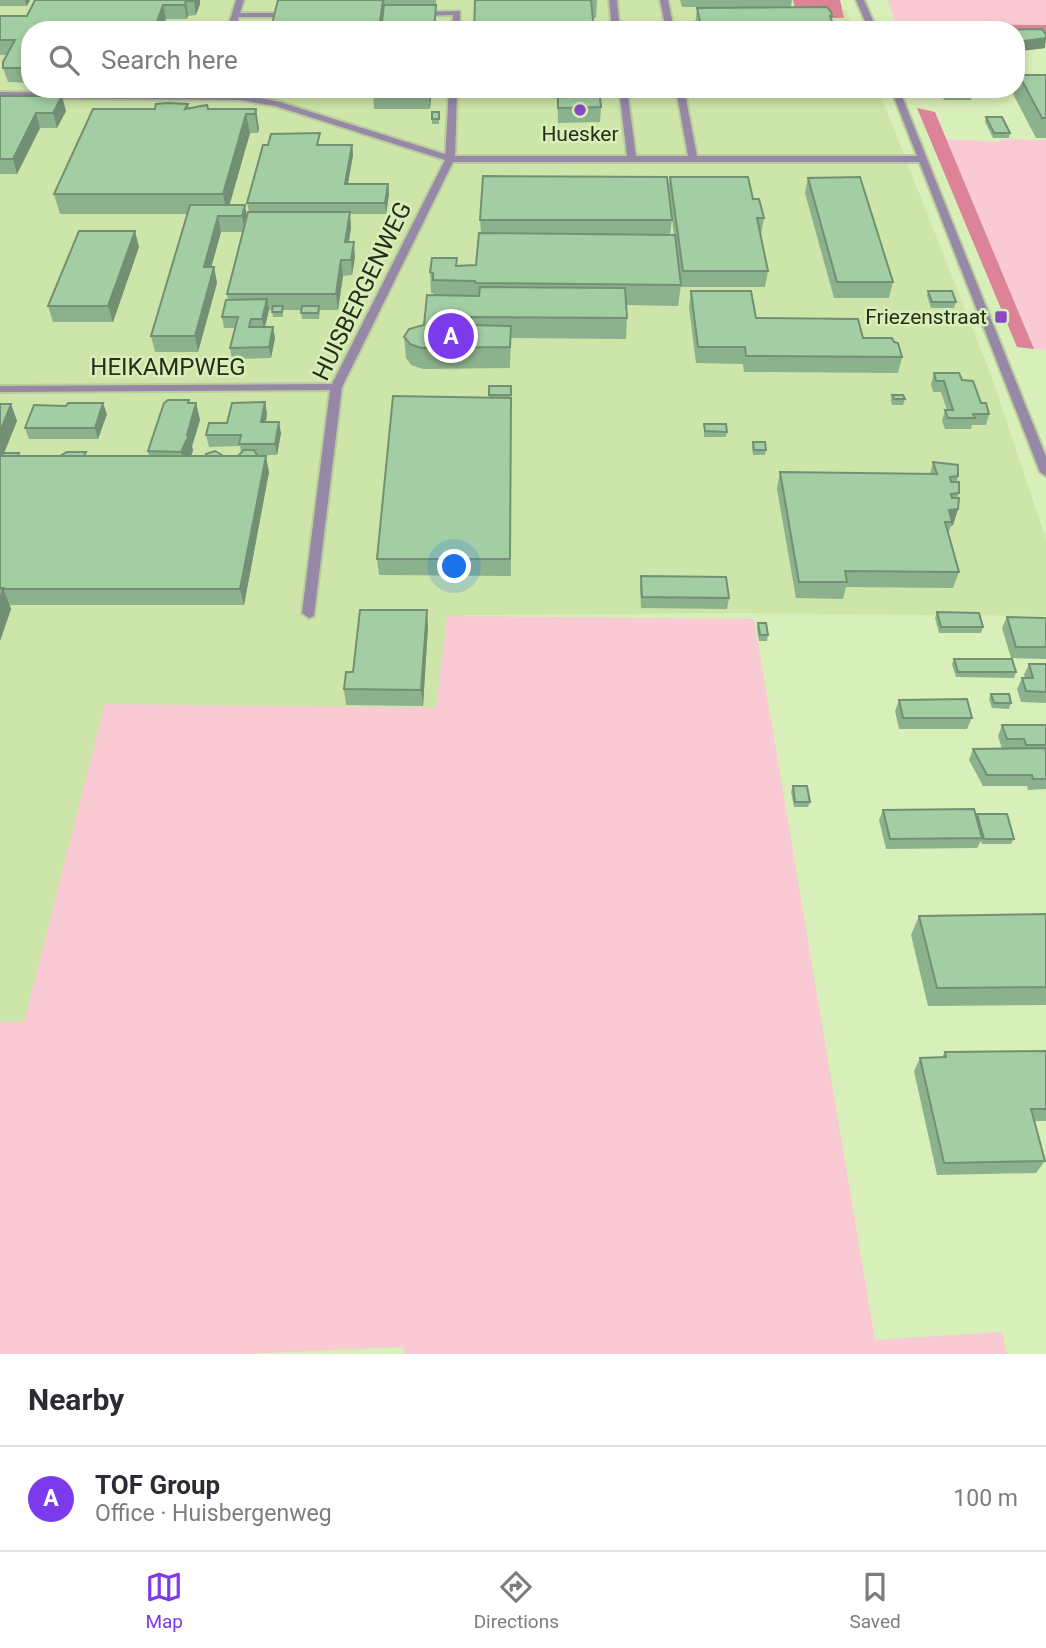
<!DOCTYPE html>
<meta charset="utf-8">
<style>
body{margin:0;font-family:Roboto,sans-serif;background:#f2f2f3;color:#2b2b33}
.you{position:absolute;left:455px;top:567px;width:24px;height:24px;margin:-18px;border:5px solid #fff;border-radius:50%;background:#1a73e8;box-shadow:0 0 0 10px #1a73e833}
.badge{display:grid;place-items:center;width:46px;height:46px;border-radius:50%;background:#7c3aed;color:#fff;font-size:23px;font-weight:700}
.pin{position:absolute;translate:-50% -50%;border:4px solid #fff;box-shadow:0 2px 7px #0006}
.list{margin:0;padding:0;list-style:none}
h2{display:flex;justify-content:space-between;align-items:center;height:91px;margin:0;padding:0 28px;font-size:30px}
h2 small{font-size:23px;font-weight:400;color:#7c7c81}
.list li{display:grid;grid-template-columns:46px 1fr auto;gap:21px;align-items:center;box-sizing:border-box;height:105px;padding:0 28px;border-top:2px solid #e1e1e2}
.list b{display:block;font-size:26px;white-space:nowrap}
.list p{margin:0;font-size:23px;white-space:nowrap;color:#7c7c81}
.list em{font-size:23px;font-style:normal;color:#7c7c81}
.icon{flex:none;width:38px;height:38px;fill:none;stroke:currentColor;stroke-width:2;stroke-linecap:round;stroke-linejoin:round}
.map{position:relative;flex:none;width:1046px;height:1354px;overflow:hidden}
.search{position:absolute;background:#fff;box-shadow:0 4px 10px #0003;left:21px;right:21px;top:21px;height:77px;display:flex;align-items:center;gap:18px;box-sizing:border-box;padding:0 24px;border-radius:28px;color:#7c7c81;font-size:26px}
.sheet{height:196px;background:#fff}
nav{display:flex;justify-content:space-around;align-items:center;box-sizing:border-box;height:98px;border-top:2px solid #e1e1e2;background:#fff;font-size:19px;color:#7c7c81}
nav a{display:grid;justify-items:center;gap:4px}
nav .on{color:#7c3aed}
.map>svg:first-child{display:block}
.built{fill:#cde5a9}
.green{fill:#f9cad3}
.forest{fill:#dc8397}
.lines{fill:none;stroke-linecap:round;stroke-linejoin:round}
.service-casing{stroke:#b9cc9d;stroke-width:4}
.minor-casing{stroke:#b9cc9d;stroke-width:4}
.tertiary-casing{stroke:#b9cc9d;stroke-width:4}
.service{fill:#9788a8;fill-rule:evenodd}
.minor{fill:#9788a8;fill-rule:evenodd}
.tertiary{fill:#9788a8;fill-rule:evenodd}
.wall{fill:#8cb18d;fill-rule:evenodd}
.shaded-wall{fill:#729073}
.building{fill:#a3cea4;stroke:#729073;stroke-width:2}
.poi-dot{fill:#894ac0;stroke:#d9efb9;stroke-width:2.5}
.labels{text-anchor:middle;stroke-width:5;stroke-linejoin:round;paint-order:stroke}
.far-poi-label{font-size:21px;fill:#272f1b;stroke:#d9efb9}
.street-label{font-size:24px;fill:#272f1b;stroke:#d9efb9}
</style>
<div class="map">
<svg width="1046" height="1354" viewBox="0 0 1046 1354">
<rect width="100%" height="100%" fill="#d9efb9"/>
<path class="built" d="M0 0H788L793 17 846 9 854 30H30V89H878L991 375 1046 539V616L746 613 464 615 433 724 27 1031H0Z"/>
<path class="green" d="M888 0H1046V25L896 24Z
M946 139 1001 142V139L1046 140V350L1034 349Z
M447 616 754 619 875 1340 1002 1332 1007 1354H404V1347L245 1354H0V1022H24L105 704 436 708Z"/>
<path class="forest" d="M793 0H840L844 18H797Z
M883 24 1046 25V43L1016 30H886Z
M917 108 935 112 1034 349 1017 347Z"/>
<g class="lines">
<defs>
<path id="service" d="M460 11V30H452L453 15 419 16 415 14 419 12Z
M236 13H294L298 15 294 17H233L232 15Z
M449 89H457L455 159 450 162 445 159Z"/>
<path id="minor" d="M236 0H244L235 30H227Z
M609 0H617L620 30H612Z
M660 0H668L674 30H666Z
M619 89H627L636 156H688L676 89H684L697 156H922L927 159 922 162H453L342 387 314 616 309 618 302 613 330 390 0 392V386L332 384 445 160 275 106 240 100 0 98V92L240 94 280 102 451 156H627Z"/>
<path id="tertiary" d="M856 0H864L877 30H869Z
M891 89H899L1046 457V476L1040 472Z"/>
</defs>
<use href="#service" class="service-casing"/>
<use href="#minor" class="minor-casing"/>
<use href="#tertiary" class="tertiary-casing"/>
<use href="#service" class="service"/>
<use href="#minor" class="minor"/>
<use href="#tertiary" class="tertiary"/>
</g>
<path class="wall" d="M0 0H30L27 6H0Z
M200 0V4L196 15 188 16 187 19H166L30 30V83L8 82 3 68 7 55H0V16H27Z
M278 0H436V30H271Z
M475 0H597L596 18H593Z
M680 0H792L791 7H682Z
M697 8 832 16 831 20 835 30H696L695 26Z
M1016 30 1045 48 1016 51Z
M1019 75H1046V138H1036L1013 94 1015 89H1016V84Z
M321 89H432L430 109H374L373 90Z
M557 89H599L601 107 600 122 558 123Z
M939 89H974L971 100H944Z
M0 96 66 111 57 128H40L17 174H0Z
M188 104 189 108 256 109 259 129 258 133H250L229 205 247 216 249 212 247 203 321 145H352L353 155 348 184H388L389 194 386 214H350L351 228 349 242 355 257 352 275 343 276 338 310H320L319 319H302L301 310H283V317H273L272 310H269L265 327H273L275 338 271 358 232 359 230 348 235 328H224L222 317 228 300 227 294 243 232H221L211 267H214L217 283 198 352H155L151 336 187 214H60L54 194 155 109Z
M439 112V124H432V119Z
M986 117 1010 133 1009 138H993L985 122Z
M670 177 753 199 764 218 761 234H760L768 271 765 287H681L679 268 681 285 678 306 626 305 627 318 626 339 511 338 510 368 423 369 411 365 406 358 404 337 424 325 434 295 433 293H431L430 272 457 258V266L476 265 481 233 480 220 668 192ZM669 195 674 235H670L672 220Z
M808 178 893 282 889 298H834L805 193Z
M139 247 113 322H53L48 306Z
M691 291 756 318 863 338 894 342 902 357 898 373 744 372 743 364 696 363 689 307Z
M928 291 956 302 954 308H931L927 296Z
M934 373 962 380 989 414 986 425H972L971 429H945L942 421 945 410H947L941 392H933L931 384Z
M489 386H511V576L379 575 377 559 489 398Z
M892 395 905 399 903 405H892L891 400Z
M265 402 267 414 266 422 281 433 277 455H257L269 472 244 605H10L11 609 0 641V404H11L17 421 4 453 20 456H149L148 451 189 403H196L200 420 192 446 193 451 191 456H239L241 453 240 446 209 447 206 435Z
M66 406 107 414 98 439H29L25 428Z
M704 424 727 432 726 437H704Z
M753 442 766 450 765 455H753L752 448Z
M933 462 958 476 957 482 959 493 957 498 958 509 953 525 951 526 948 534 959 572 953 588 846 587 843 599 796 598 777 489 780 472 930 474Z
M641 576 729 598 727 609 641 608 640 587Z
M937 612 983 627 981 633H939L935 618Z
M1007 617 1046 618V659L1011 658 1002 628Z
M758 623 768 635 767 641H759L757 628Z
M428 626 423 706 346 705 344 689 353 672Z
M954 659 1016 672 1014 678 956 677 952 664Z
M1029 664H1046V703L1021 702 1017 689 1022 678H1025L1024 675Z
M991 694 1011 703 1009 709 992 708 989 699Z
M899 700 972 718 967 729H899L895 711Z
M1002 725H1046V789L1028 790 1027 786H983L969 760 973 749H1002L998 736Z
M793 786 810 802 808 807H794L791 792Z
M883 810 976 817 977 814 1014 839 1011 844H982L981 841 977 848 886 849 879 820Z
M1046 914V1005L928 1006 911 935 919 916Z
M1046 1051V1121H1034L1045 1161 1036 1173 937 1175 914 1071 920 1058 942 1057 945 1052Z"/>
<path class="shaded-wall" d="M25 0H30L27 6Z
M194 0H200V4L196 15Z
M383 0H384L385 19 384 30H379Z
M186 1 188 16 187 19 184 5Z
M163 5 166 19 162 30H154Z
M436 5V30H434Z
M1046 38 1045 48 1022 51 1024 41Z
M430 89H432L430 109 429 94Z
M62 96 66 111 57 128 53 113Z
M256 109 259 129 258 133 255 114Z
M36 113 40 128 17 174 13 159Z
M246 114 250 133 227 214 223 194Z
M352 145 353 155 346 194 345 184Z
M388 184 389 194 386 214 385 203Z
M245 205 248 221 245 232 242 216Z
M350 212 351 228 346 258 345 242Z
M218 216 221 232 207 283 204 267Z
M135 231 139 247 113 322 108 306Z
M354 242 355 257 352 275 351 260Z
M341 260 343 276 338 310 336 294Z
M214 267 217 283 198 352 195 336Z
M267 299 269 310 264 330 262 319Z
M273 327 275 338 271 358 269 347Z
M189 400 192 416 196 403 200 420 192 446 193 451 185 468 181 452 187 435Z
M265 402 267 414 263 433 261 422Z
M103 403 107 414 98 439 95 428Z
M11 404 17 421 0 463V432Z
M279 422 281 433 277 455 275 444Z
M266 456 269 472 244 605 240 589Z
M958 509 953 525 951 526 952 522 949 510Z
M3 588 11 609 0 641V595Z
M427 610 428 626 423 706 421 690Z"/>
<path class="building" d="M35 0H194V1H186L184 5H163L154 30H30V68H3V62L15 40H0V16H27Z
M278 0H383L379 28H271Z
M475 0H591L594 30H474Z
M384 5H436L434 30H381Z
M827 7 831 12 832 16H830L835 30H702L697 8Z
M1042 29 1046 35V38L1024 41H1016V30H985Z
M1019 75H1046V118H1042Z
M373 89H430L429 94H372Z
M558 89H599L601 107 558 108Z
M0 96H62L53 113H36L13 159H0Z
M167 103 188 104 185 109 207 105 208 109H256L255 114H246L223 194H54L93 109H155L156 104Z
M432 112H439V119H432Z
M986 117H1002L1010 133H994Z
M320 133 317 145H352L345 184H388L385 203H247L263 145H268L271 134Z
M483 176 667 177 672 220H480Z
M670 177H748L753 199H759L764 218H757L768 271H683Z
M860 177 893 282H837L808 178Z
M190 205H245L242 216H218L204 267H214L195 336H151Z
M248 212H350L345 242H354L351 260H341L336 294H227Z
M79 231H135L108 306H48Z
M479 233 675 235 681 285 475 283V281L433 280V273L430 272 432 258H457L456 266 476 265Z
M480 287 625 288 627 318 471 317 470 325 511 326 510 347 421 348 410 344 404 337 409 329 424 325 427 295 479 296Z
M691 291H751L756 318 858 319 863 338H892L894 342 898 343 902 357 746 356 745 347H698Z
M928 291H952L956 302H932Z
M267 299 262 319H251L249 327H273L269 347 230 348 238 317H222L226 300Z
M273 306H283L282 312H272Z
M302 306H319L318 313H301Z
M934 373H959L962 380 973 381 981 403H986L989 414H973L975 418H948L945 410H953L944 381H936Z
M489 386H511V395H489Z
M892 395H903L905 399H894Z
M393 396 511 398 510 559H377Z
M168 400H189L188 403H196L187 435H189L181 452 148 451 164 403Z
M265 402 261 422H279L275 444H239L241 435H206L209 423H227L232 403Z
M68 403H103L95 428H25L34 405 66 406Z
M0 404H11L0 432Z
M704 424H726L727 432 705 431Z
M753 442H765L766 450H754Z
M244 450H254L257 455 256 456H239V455Z
M215 451 222 455V456H206V454Z
M67 452H86L84 456H60Z
M4 453H19L18 456H2Z
M0 456H266L240 589H2L3 588H0Z
M933 462 958 465V476L950 477 951 482H959V493L951 494 952 498H959L958 509 949 510 952 522H945L959 572 845 571 847 582H799L780 472 937 474Z
M641 576 726 577 729 598 642 597Z
M360 610H427L421 690 344 689 346 672H353Z
M937 612 979 613 983 627H941Z
M1007 617 1046 618V647H1016Z
M758 623H766L768 635H760Z
M954 659H1012L1016 672H958Z
M1029 664H1046V692L1026 691 1022 678H1033Z
M991 694H1009L1011 703H994Z
M967 699 972 718H903L899 700Z
M1002 725H1046V745H1026L1024 739H1007Z
M1045 748 1046 752V779H1033L1032 775H987L973 749Z
M793 786H807L810 802H795Z
M974 809 982 838 890 839 883 810Z
M977 814H1007L1014 839H984Z
M1046 914V987L937 988 919 916Z
M1046 1051V1109H1031L1045 1161 944 1163 920 1058 946 1057 945 1052Z"/>
<g class="poi-dot">
<circle cx="580" cy="110" r="7"/>
<rect x="994" y="310" width="14" height="14" rx="3.5"/>
</g>
<g class="labels">
<g class="far-poi-label">
<text x="580" y="141">Huesker</text>
<text x="987" y="324" text-anchor="end">Friezenstraat</text>
</g>
<g class="street-label">
<text transform="translate(362 291) rotate(-64)" y="8">HUISBERGENWEG</text>
<text x="168" y="375">HEIKAMPWEG</text>
</g>
</g>
</svg>
<div class="you"></div>
<div class="pin badge" style="left:451px;top:336px">A</div>
<div class="search"><svg class="icon" aria-label="search" viewBox="0 0 24 24"><circle cx="10" cy="10" r="6"/><path d="M15 15l6 6"/></svg>Search here</div>
</div>
<section class="sheet">
<h2>Nearby<small></small></h2>
<ul class="list">
<li><span class="badge">A</span><div><b>TOF Group</b><p>Office · Huisbergenweg</p></div><em>100 m</em></li>
</ul>
</section>
<nav>
<a class="on"><svg class="icon" aria-label="map" viewBox="0 0 24 24"><path d="M3 6l6-2 6 2 6-2v14l-6 2-6-2-6 2zM9 4v14M15 6v14"/></svg>Map</a>
<a><svg class="icon" aria-label="directions" viewBox="0 0 24 24"><path d="M12 3l9 9-9 9-9-9zM9 14v-3h6M13 9l2 2-2 2"/></svg>Directions</a>
<a><svg class="icon" aria-label="saved" viewBox="0 0 24 24"><path d="M7 4h10v16l-5-4-5 4z"/></svg>Saved</a>
</nav>
